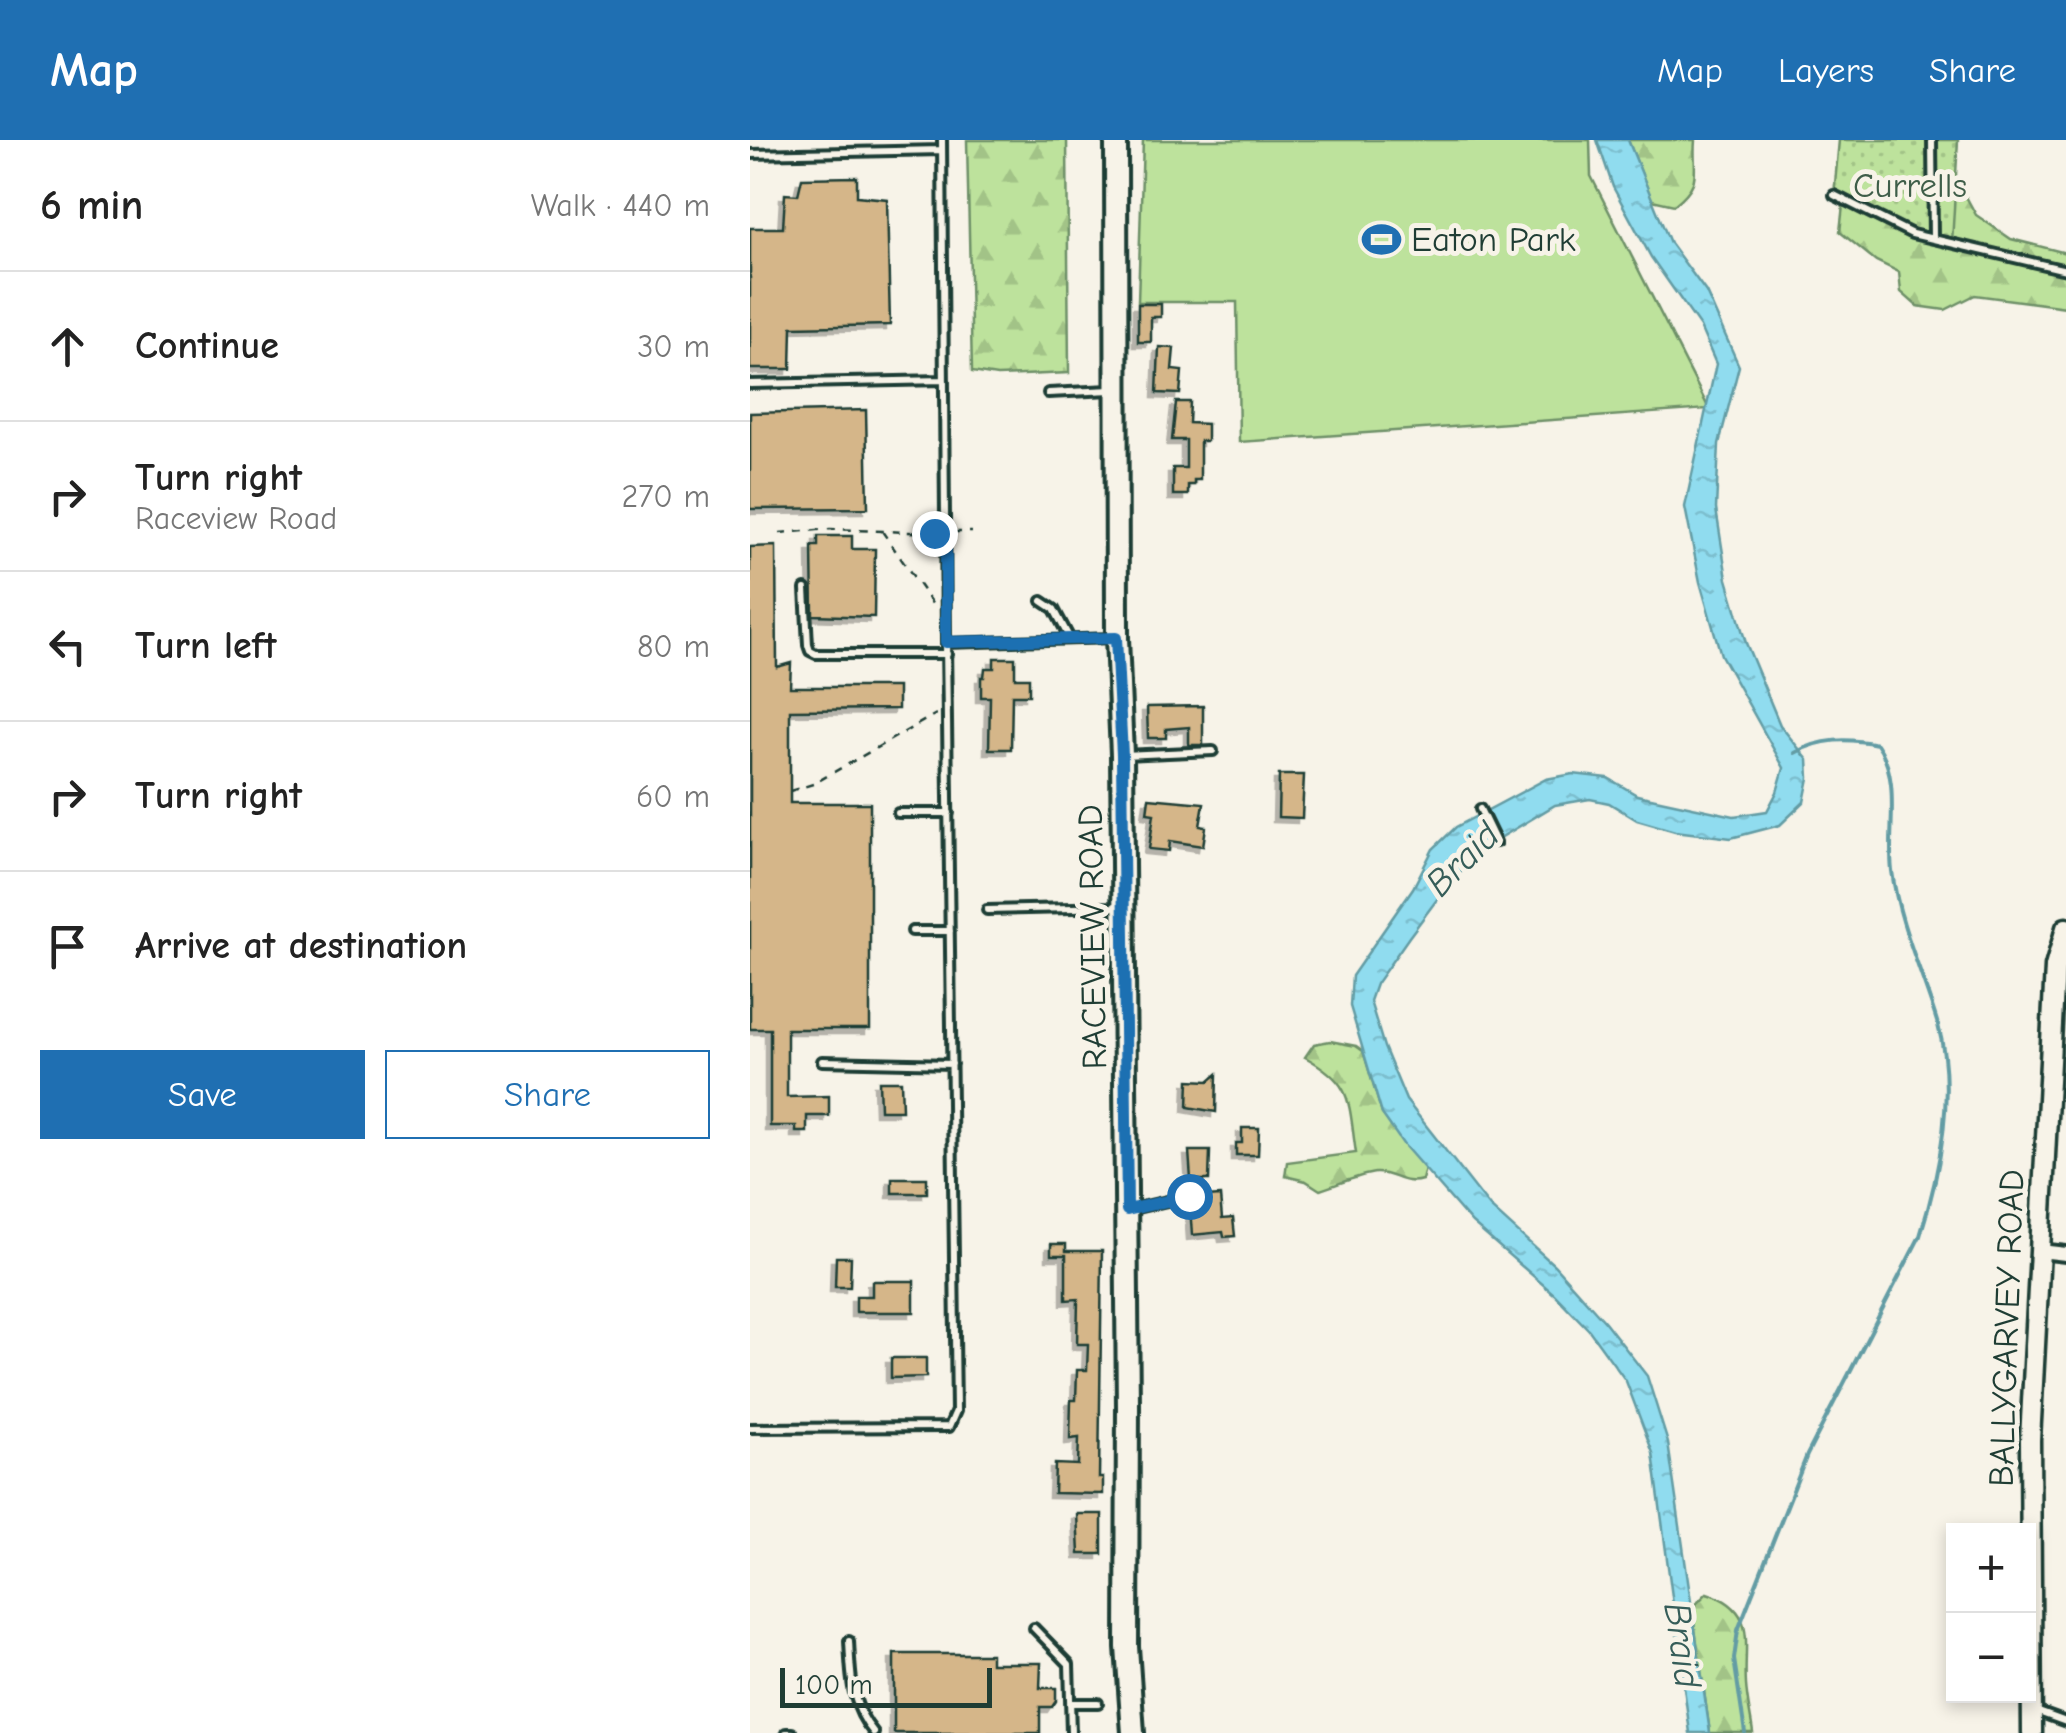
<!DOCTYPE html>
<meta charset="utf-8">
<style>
body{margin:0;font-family:"Comic Neue",sans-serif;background:#f2f2f2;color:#222}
.controls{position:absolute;right:30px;bottom:30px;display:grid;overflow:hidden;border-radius:0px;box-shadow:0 5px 15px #0003}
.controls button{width:90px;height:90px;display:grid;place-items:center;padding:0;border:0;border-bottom:2px solid #e0e0e0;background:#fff;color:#222;font:50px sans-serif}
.scale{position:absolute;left:30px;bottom:25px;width:212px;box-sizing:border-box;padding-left:10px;border:5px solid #1f3d34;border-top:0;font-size:28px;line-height:35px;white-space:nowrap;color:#1f3d34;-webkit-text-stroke:8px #f7f3e8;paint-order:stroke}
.stop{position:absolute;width:30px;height:30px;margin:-22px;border:8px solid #1f6fb2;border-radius:50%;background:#fff}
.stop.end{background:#1f6fb2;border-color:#fff;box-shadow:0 2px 10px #0008}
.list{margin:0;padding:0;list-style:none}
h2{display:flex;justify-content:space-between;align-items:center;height:130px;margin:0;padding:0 40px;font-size:42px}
h2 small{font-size:32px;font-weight:400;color:#767676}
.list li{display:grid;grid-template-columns:65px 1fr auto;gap:30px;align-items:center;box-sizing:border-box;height:150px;padding:0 40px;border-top:2px solid #e0e0e0}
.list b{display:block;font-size:38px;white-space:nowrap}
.list p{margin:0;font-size:32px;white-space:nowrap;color:#767676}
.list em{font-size:32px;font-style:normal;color:#767676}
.actions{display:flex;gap:20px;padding:30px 40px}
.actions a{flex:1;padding:22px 0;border:2px solid #1f6fb2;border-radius:0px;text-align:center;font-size:35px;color:#1f6fb2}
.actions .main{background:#1f6fb2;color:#fff}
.icon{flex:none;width:55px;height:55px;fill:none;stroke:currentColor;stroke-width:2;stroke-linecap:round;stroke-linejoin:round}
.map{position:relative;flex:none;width:1316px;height:1593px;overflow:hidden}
header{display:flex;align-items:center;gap:60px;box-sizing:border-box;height:140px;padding:0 50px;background:#1f6fb2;color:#fff}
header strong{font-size:48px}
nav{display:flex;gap:55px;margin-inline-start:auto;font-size:35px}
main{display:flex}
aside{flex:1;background:#fff}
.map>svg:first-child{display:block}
.forest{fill:url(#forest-firs);stroke:#6e9068;stroke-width:2.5}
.park{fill:url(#park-dots);stroke:#6e9068;stroke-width:2.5}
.pitch{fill:#bde29c;stroke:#6e9068;stroke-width:2.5}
.water{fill:url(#water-ripples);stroke:#639ca4;stroke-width:2.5}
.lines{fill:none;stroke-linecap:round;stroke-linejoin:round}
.stream{stroke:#639ca4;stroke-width:4}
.building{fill:#d5b689;stroke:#1f3d34;stroke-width:2.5;filter:url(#shadow)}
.lane-casing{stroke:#1f3d34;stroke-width:14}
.street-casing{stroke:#1f3d34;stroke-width:20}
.secondary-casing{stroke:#1f3d34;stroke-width:25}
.primary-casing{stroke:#1f3d34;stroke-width:28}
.path{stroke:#1f3d34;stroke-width:2.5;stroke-dasharray:8 8;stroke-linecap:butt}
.lane{stroke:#f7f3e8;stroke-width:6}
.street{stroke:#f7f3e8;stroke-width:12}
.secondary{stroke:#f7f3e8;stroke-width:18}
.primary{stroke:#f7f3e8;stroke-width:20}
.route{stroke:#1f6fb2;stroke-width:12}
.labels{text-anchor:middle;stroke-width:10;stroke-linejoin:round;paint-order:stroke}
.park-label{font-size:35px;fill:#3f5e49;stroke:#f7f3e8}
.poi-label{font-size:35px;fill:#1f3d34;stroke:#f7f3e8;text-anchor:start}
.street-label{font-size:35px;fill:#1f3d34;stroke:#f7f3e8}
.water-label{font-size:38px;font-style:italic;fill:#365d59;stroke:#f7f3e8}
</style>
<header>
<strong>Map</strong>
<nav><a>Map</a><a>Layers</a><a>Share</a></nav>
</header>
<main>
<aside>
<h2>6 min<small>Walk · 440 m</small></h2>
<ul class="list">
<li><svg class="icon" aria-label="ahead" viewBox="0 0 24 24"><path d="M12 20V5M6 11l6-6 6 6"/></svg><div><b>Continue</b></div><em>30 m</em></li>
<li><svg class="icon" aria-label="right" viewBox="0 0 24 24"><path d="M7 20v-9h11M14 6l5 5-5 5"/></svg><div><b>Turn right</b><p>Raceview Road</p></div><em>270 m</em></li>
<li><svg class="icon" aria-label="left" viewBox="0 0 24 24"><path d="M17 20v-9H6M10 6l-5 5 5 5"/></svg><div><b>Turn left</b></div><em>80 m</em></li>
<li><svg class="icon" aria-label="right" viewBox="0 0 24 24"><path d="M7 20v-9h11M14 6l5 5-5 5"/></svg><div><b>Turn right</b></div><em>60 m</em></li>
<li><svg class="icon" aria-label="arrive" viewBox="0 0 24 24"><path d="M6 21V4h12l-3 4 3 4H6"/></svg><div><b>Arrive at destination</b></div></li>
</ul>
<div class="actions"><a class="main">Save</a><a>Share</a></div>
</aside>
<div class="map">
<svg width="1316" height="1593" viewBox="0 0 1316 1593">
<defs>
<pattern id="forest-firs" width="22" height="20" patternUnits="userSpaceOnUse" patternTransform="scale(2.5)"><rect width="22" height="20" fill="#bde29c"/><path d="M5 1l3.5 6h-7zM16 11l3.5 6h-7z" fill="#a2c387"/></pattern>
<pattern id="park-dots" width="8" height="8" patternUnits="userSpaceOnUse" patternTransform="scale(2.5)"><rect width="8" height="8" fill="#bde29c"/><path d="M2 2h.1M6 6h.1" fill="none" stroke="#a2c387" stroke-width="1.8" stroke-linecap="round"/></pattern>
<pattern id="water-ripples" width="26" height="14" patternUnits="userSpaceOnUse" patternTransform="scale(2.5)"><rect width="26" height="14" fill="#90dcef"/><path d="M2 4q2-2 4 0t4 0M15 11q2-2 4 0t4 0" fill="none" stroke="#7cbece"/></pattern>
<filter id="shadow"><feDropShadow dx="-5" dy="5" stdDeviation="0" flood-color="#0004"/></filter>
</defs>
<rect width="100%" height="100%" fill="#f7f3e8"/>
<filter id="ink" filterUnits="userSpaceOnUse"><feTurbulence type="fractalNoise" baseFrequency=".01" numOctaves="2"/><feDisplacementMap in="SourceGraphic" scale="20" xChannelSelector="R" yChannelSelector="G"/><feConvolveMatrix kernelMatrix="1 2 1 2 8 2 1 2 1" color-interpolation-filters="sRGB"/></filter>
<g filter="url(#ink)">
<path class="forest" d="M217 0H317L319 233 247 236 222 232Z
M878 0H945C942 33 954 41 924 65L902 60Z
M1206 38 1226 75 1261 99 1316 113V167L1225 155 1195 170 1167 166 1151 152 1149 132 1126 121 1090 92 1094 56Z
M580 901 606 906 613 911 632 974 675 1028 672 1040C653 1046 643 1032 625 1033 608 1035 587 1045 570 1050L556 1041 535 1036 537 1022 606 1013C598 961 604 944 555 917L564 904Z
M957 1453C1009 1470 993 1503 996 1545 997 1561 1001 1577 1003 1593H960L942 1468Z"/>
<path class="park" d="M1089 0H1208L1202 103 1162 94 1084 55Z"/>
<path class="pitch" d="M393 0H840L841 36 959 269 489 302 487 162H388Z"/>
<path class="water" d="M847 0H878L920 103 956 152 989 226 969 304 966 369 977 439 996 503 1030 585 1058 620 1059 638 1054 662 1030 685 981 698 925 691 887 680 859 663 840 659 805 665 730 710 694 750 659 797 626 844 620 861 634 907 656 960 740 1067 804 1125 855 1182 897 1236 918 1303 960 1593H940L903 1313 876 1241 839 1190 804 1154 722 1083 653 1004 632 974 600 866 602 836 663 748 683 709 706 687 796 639 823 634 858 638 887 655 984 676 1017 671 1027 652 1034 628 971 515 950 442 935 367 966 224 950 187 901 117 863 47Z"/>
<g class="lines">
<path class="stream" d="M995 1593 984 1519 988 1490 1057 1315 1170 1096C1190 1033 1206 950 1188 885 1173 834 1149 785 1142 731 1137 689 1152 640 1127 604 1098 598 1071 598 1045 613"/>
</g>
<path class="building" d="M107 37V56L137 59 140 185 42 187 41 229H0V88H33L35 54 48 55 52 38Z
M388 164H411V177H401V202H388Z
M409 207 424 208 422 230 432 231 430 254 407 253Z
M426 262H440L439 283 457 284V301H450V340H444V345H438V355H423V328H436V300H422Z
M116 270 118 368 0 369V273Z
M68 396H102V409H125L124 477 63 475 62 406H68Z
M26 406 27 527 41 523 40 547H148V569L40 570V663H120V889H37V957L79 956V976H57V992H46V986H20V889H0V407Z
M244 518H265V538H279V555H262L261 609H239L240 557H231V537H234L235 528H244Z
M453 566V605H439V587L416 589V598H398L397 567Z
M529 635H554L552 678 528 677Z
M399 658 454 663 450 686 456 687 453 706 420 701 419 711 399 709 404 674 397 673Z
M467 934 466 972 438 967 439 940 459 941Z
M129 941H151L152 970H130Z
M492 988H509L508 1015H486V1003H492Z
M439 1011H460L459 1040H441Z
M142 1038H177V1053H142Z
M470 1056 472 1079 483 1078 485 1096 474 1097 473 1092 442 1095 440 1067 458 1065 457 1057Z
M301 1104H316V1111H352L349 1338H353V1354L304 1353 305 1324 328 1325 329 1298 320 1299 321 1260H326L327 1230H337L338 1204H327L328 1159 316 1160V1115H301Z
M86 1117H101L100 1147H85Z
M122 1141H164V1172H106V1156H122Z
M141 1218H176V1237L141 1238Z
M327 1374H352V1414H329Z
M144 1514H241V1523H291L290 1548H306V1561L302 1567H290V1593H144Z"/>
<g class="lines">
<defs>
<path id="lane" d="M192 0 196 503
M1182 0 1183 99
M0 14 192 10
M1084 55 1162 94 1316 130
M0 244 194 240
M298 253 361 250
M55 449 58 505 60 511 66 514H197
M292 461 304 469 320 499
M373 615 463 611
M730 669 746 702
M148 673H199
M237 770 368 767
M162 791H200
M72 921 202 924
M378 1070 439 1056
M0 1288 199 1287 206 1271 196 503 365 498
M284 1488 319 1524 321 1593
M99 1501C101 1535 100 1565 124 1593
M320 1563H348
M1283 1570 1316 1582
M36 1593H42"/>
<path id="street" d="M1290 1111 1316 1114"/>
<path id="secondary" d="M1282 1593 1280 1300 1305 827 1316 788"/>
<path id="primary" d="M366 0 367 498 372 615 378 1267 377 1507 383 1593"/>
</defs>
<use href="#lane" class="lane-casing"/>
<use href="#street" class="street-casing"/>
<use href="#secondary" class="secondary-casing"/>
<use href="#primary" class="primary-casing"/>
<path class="path" d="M132 391 185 468
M203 392H222
M30 393 80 389 185 393
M40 651 63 644 186 574"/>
<use href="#lane" class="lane"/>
<use href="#street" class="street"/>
<use href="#secondary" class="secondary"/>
<use href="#primary" class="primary"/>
</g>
</g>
<g class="lines" filter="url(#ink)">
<path class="route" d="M184 393H196V502L366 498 372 615 377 1070 439 1056"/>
</g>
<defs>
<symbol id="stadium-bare" viewBox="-9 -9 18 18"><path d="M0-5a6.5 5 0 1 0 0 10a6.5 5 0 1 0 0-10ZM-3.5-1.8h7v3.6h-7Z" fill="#1f6fb2" stroke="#f7f3e8" stroke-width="2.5" paint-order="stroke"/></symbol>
</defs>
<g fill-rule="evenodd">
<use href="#stadium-bare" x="604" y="72" width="55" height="55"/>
</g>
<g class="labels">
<g class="park-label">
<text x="1160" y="57">Currells</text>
</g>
<g class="poi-label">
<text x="661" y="111">Eaton Park</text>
</g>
<g class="street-label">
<text transform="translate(342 797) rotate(-91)" y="12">RACEVIEW ROAD</text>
<text transform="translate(1256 1188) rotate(-88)" y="12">BALLYGARVEY ROAD</text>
</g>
<g class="water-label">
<text transform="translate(712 719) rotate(-45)" y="13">Braid</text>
<text transform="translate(933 1505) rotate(82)" y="13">Braid</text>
</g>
</g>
</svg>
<div class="controls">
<button>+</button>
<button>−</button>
</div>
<div class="scale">100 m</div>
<div class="stop" style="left:439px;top:1056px"></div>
<div class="stop end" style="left:184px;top:393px"></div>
</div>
</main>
